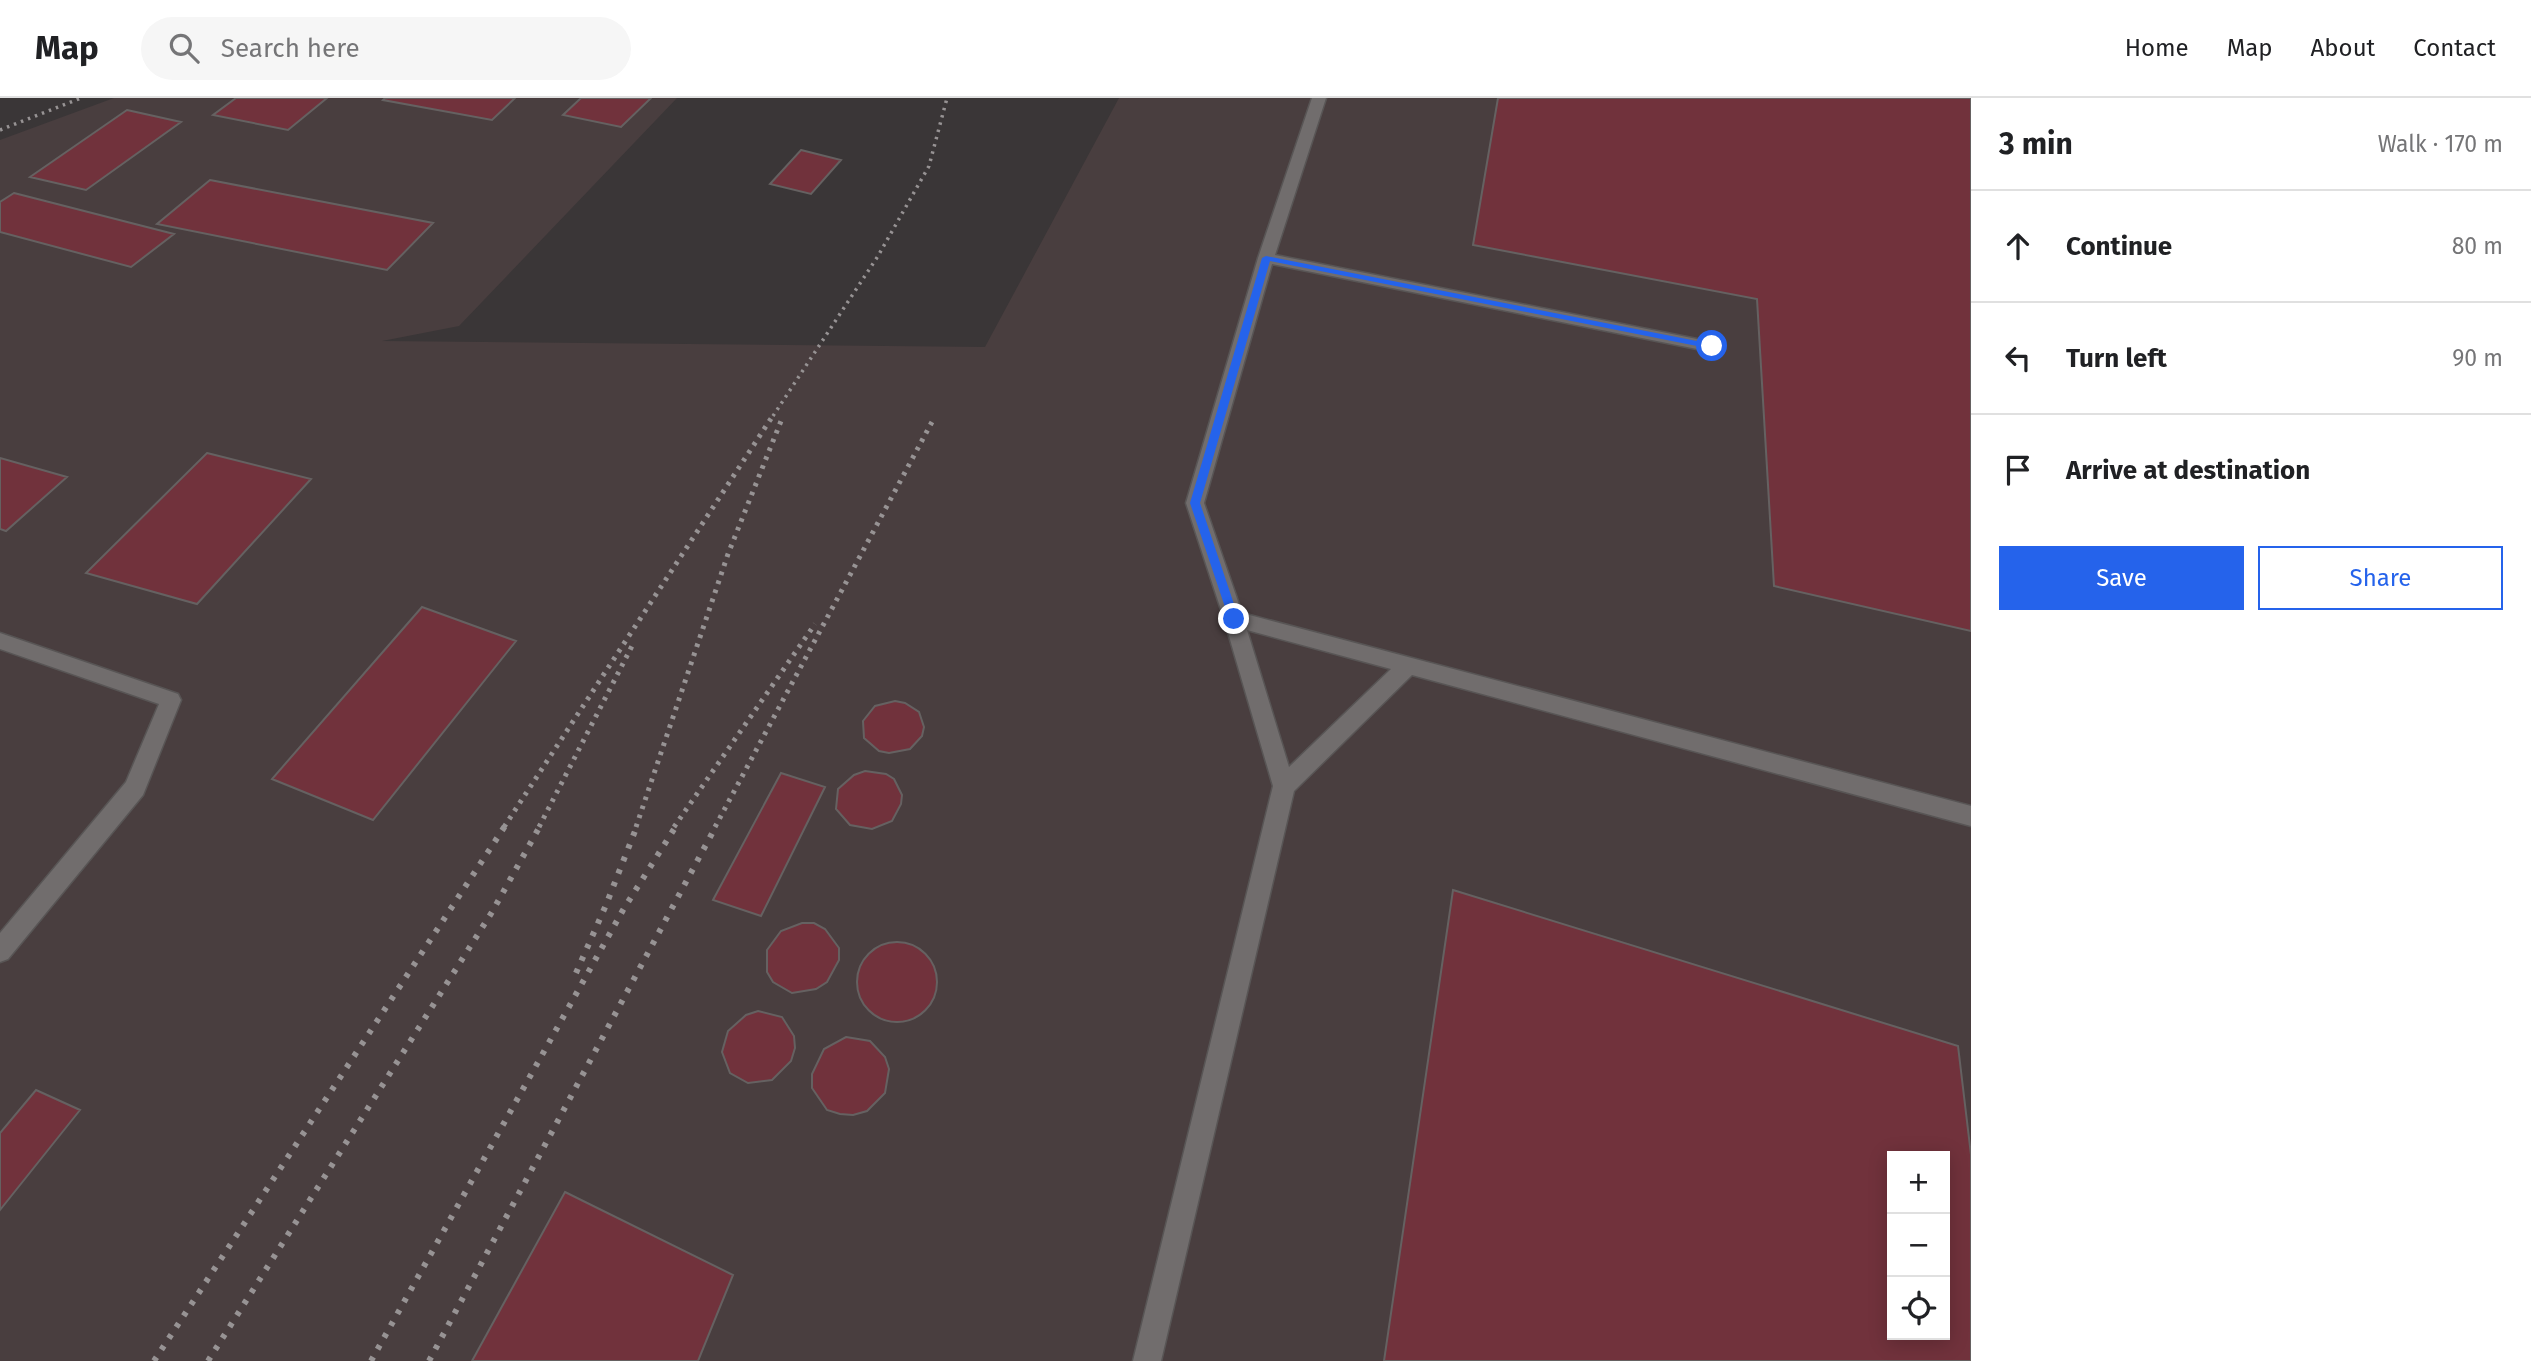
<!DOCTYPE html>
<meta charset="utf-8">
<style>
body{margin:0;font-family:"Fira Sans",sans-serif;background:#f6f6f6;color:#202124}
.controls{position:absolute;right:21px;bottom:21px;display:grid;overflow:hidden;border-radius:0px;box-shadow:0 4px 18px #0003}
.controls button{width:63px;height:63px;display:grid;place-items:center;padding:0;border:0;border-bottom:2px solid #e0e0e0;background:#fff;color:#202124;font:35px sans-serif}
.stop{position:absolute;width:21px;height:21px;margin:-16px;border:5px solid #2563eb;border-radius:50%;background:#fff}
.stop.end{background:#2563eb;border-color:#fff;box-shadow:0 2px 7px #0008}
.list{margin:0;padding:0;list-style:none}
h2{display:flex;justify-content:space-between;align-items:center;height:91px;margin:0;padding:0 28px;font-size:30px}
h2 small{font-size:23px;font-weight:400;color:#757577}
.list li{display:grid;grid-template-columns:46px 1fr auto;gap:21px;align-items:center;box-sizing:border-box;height:112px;padding:0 28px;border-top:2px solid #e0e0e0}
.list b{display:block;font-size:26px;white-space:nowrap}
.list em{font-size:23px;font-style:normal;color:#757577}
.actions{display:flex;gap:14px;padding:21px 28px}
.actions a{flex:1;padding:16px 0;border:2px solid #2563eb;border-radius:0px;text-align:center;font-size:24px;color:#2563eb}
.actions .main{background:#2563eb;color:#fff}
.icon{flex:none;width:38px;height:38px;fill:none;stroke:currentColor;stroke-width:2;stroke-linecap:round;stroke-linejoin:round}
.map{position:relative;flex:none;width:1971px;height:1263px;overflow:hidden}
header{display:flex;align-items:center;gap:42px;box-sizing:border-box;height:98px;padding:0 35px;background:#fff;border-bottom:2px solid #e0e0e0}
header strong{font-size:33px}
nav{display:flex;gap:38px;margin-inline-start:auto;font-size:24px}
.search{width:490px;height:63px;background:#f6f6f6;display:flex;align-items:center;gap:18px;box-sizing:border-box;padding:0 24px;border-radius:38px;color:#757577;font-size:26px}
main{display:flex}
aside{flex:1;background:#fff}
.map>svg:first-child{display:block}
.built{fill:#493e3f;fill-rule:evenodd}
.building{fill:#71323c;stroke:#656161;stroke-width:2;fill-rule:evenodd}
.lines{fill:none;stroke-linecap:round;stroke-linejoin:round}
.lane-casing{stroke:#585555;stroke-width:3}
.lane{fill:#716d6d;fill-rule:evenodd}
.rail-far2{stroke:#979394;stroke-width:3.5;stroke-dasharray:2.5 5;stroke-linecap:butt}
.rail-far1{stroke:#979394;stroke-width:5;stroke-dasharray:3.5 6;stroke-linecap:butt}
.rail{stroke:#979394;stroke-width:6;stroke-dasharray:4.5 9;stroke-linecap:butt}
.route{fill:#2563eb}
</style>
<header>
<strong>Map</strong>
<div class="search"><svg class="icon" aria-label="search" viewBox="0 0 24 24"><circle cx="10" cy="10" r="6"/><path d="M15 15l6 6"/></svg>Search here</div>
<nav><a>Home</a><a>Map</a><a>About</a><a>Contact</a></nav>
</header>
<main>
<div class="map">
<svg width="1971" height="1263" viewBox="0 0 1971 1263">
<rect width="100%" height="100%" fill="#3a3637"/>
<path class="built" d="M114 0H677L459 228 382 243 985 249 1119 0H1971V1263H0V42ZM1892 1058H1945V1237H1892Z"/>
<path class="building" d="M236 0H327L288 32 213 17Z
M385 0H515L492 22 383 2Z
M581 0H651L621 29 563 17Z
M1498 0H1971V533L1774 488 1757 201 1473 147Z
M127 12 181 24 86 92 30 79Z
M801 52 841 62 811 96 770 86Z
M210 82 433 125 387 172 157 126Z
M14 95 174 136 131 169 0 134V104Z
M207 355 311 381 197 506 86 475Z
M0 360 67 379 6 433 0 431Z
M422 509 516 543 373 722 272 681Z
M895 603 905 605 919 614 924 629 922 638 910 651 889 655 879 653 864 640 863 623 875 608Z
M865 673 886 676 894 681 902 697 901 706 892 723 872 731 850 727 836 711 838 691 854 677Z
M781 675 825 689 761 818 713 802Z
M1453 792 1958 948 1971 1057V1263H1384ZM1892 1058H1945V1237H1892Z
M802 825H814L825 831 839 850V862L827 884 816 891 792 895 773 884 767 874V852L781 833Z
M857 884a40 40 0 1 1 80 0a40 40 0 1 1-80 0Z
M758 913 782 919 794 938 795 950 791 963 772 982 748 985 730 975 722 954 728 933 746 917Z
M846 939 870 943 885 959 889 971 885 995 867 1013 853 1017 840 1016 827 1012 812 990V976L824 951Z
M36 992 80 1012 0 1112V1035Z
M565 1094 733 1177 698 1263H472Z"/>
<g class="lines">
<defs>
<path id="lane" d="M1312 0H1326L1275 157 1712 244 1720 249 1712 254 1272 166 1204 405 1242 515 1971 708V728L1412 577 1294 693 1161 1263H1133L1273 688 1224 521 1186 405 1258 160ZM1247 532 1391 571 1289 669Z
M0 535 178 596 181 602 143 697 8 861 0 864V835L126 684 159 606 0 551Z"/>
</defs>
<use href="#lane" class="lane-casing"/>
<use href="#lane" class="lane"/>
<path class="rail-far2" d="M0 32 81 0
M773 318 878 158 929 68 947 0"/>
<path class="rail-far1" d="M504 729 774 316
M539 729 632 548
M636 729 728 456 783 318
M674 729 815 526
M715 729 933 322"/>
<path class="rail" d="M576 875 606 807 637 728
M154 1263 505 728
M208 1263 492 814 540 728
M371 1263 623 812 676 728
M429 1263 716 728"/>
</g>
<path class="route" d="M1266 158 1712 246 1717 248 1712 251 1270 163 1200 405 1239 521 1234 525 1229 521 1190 405 1262 160Z"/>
</svg>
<div class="controls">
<button>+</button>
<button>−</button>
<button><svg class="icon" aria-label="locate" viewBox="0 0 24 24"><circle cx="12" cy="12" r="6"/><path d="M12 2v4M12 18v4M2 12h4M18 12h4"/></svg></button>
</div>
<div class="stop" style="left:1712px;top:248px"></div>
<div class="stop end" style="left:1234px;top:521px"></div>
</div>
<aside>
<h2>3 min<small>Walk · 170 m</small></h2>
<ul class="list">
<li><svg class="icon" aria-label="ahead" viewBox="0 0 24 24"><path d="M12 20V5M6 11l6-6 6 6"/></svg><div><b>Continue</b></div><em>80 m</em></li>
<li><svg class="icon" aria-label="left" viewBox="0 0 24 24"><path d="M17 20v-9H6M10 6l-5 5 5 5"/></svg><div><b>Turn left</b></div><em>90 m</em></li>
<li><svg class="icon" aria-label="arrive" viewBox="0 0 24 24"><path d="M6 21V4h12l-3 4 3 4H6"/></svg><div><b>Arrive at destination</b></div></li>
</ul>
<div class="actions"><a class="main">Save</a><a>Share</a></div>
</aside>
</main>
